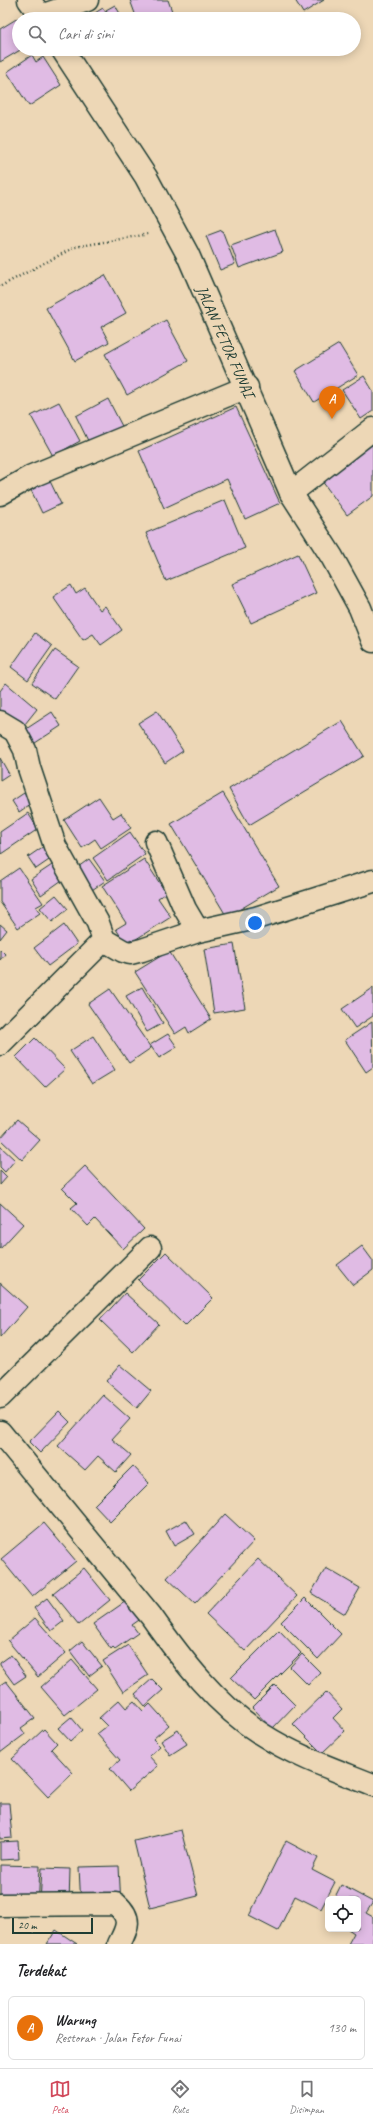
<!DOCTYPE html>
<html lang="id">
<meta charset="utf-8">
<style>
body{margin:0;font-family:Caveat,sans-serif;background:#f6f6f6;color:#202124}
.controls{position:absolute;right:12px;bottom:12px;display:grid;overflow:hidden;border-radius:6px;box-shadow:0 2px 10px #0003}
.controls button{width:36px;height:36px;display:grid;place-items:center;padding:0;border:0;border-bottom:1px solid #e0e0e0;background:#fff;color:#202124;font:20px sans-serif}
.scale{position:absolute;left:12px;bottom:10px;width:81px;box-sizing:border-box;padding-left:4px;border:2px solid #1f3d34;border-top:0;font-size:11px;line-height:14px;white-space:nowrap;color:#1f3d34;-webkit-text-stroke:3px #edd7b6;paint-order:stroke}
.you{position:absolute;left:255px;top:923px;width:14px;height:14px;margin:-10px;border:3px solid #fff;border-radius:50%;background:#1a73e8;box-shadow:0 0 0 6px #1a73e833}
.badge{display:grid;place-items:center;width:26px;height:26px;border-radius:50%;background:#d1495b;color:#fff;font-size:13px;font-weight:700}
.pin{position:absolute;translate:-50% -33px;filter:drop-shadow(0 1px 2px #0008)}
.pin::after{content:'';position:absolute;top:21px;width:14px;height:12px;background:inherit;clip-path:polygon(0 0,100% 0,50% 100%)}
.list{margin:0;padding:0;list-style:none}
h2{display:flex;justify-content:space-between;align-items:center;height:52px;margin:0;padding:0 16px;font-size:17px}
h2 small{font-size:13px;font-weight:400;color:#757577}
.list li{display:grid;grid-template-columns:26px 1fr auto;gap:12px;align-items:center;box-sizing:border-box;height:64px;margin:0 8px 8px;padding:0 8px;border:1px solid #e0e0e0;border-radius:6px}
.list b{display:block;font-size:15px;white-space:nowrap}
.list p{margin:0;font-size:13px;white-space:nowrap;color:#757577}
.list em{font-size:13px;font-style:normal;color:#757577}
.icon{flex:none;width:22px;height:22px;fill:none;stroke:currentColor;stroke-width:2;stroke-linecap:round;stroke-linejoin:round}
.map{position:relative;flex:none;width:373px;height:1944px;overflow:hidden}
.search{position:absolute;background:#fff;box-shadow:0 2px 10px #0003;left:12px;right:12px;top:12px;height:44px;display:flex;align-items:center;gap:10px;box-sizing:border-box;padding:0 14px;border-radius:22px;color:#757577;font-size:15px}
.sheet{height:124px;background:#fff}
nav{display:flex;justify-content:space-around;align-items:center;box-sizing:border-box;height:56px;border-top:1px solid #e0e0e0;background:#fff;font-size:11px;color:#757577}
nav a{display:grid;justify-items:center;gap:2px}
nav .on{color:#d1495b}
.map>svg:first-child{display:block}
.building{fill:#e0bbe4;stroke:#1f3d34}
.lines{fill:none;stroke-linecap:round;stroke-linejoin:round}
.minor-casing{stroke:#1f3d34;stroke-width:25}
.tertiary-casing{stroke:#1f3d34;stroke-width:25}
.path{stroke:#1f3d34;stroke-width:2.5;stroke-dasharray:1 3;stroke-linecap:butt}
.minor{stroke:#edd7b6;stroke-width:22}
.tertiary{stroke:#edd7b6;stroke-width:22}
.labels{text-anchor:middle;stroke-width:3;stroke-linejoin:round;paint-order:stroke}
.street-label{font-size:16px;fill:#1f3d34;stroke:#edd7b6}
</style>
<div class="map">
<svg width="373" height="1944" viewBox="0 0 373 1944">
<rect width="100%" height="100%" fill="#edd7b6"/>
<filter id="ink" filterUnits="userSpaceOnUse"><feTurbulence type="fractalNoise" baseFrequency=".025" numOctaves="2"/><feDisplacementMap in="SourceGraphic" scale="8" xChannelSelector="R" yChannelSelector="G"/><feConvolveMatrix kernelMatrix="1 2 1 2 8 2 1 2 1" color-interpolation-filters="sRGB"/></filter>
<g filter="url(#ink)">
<path class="building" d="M130 0H168L173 14 158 19H137Z
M295 0H324L303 13Z
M115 5 122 17 119 19H111L106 10Z
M103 8 110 19H85Z
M18 18 19 49H22L0 62V29Z
M32 55 36 62 43 57 61 85 29 106 7 72Z
M275 229 283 252 239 268 231 245Z
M222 230 235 264 220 270 206 236Z
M105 275 126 313 101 327 109 342 75 361 46 308Z
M166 320 188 361 127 395 105 354Z
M339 344 358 375 314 402 295 371Z
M364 376 373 391V411L361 419 342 390Z
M108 399 125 432 92 449 76 416Z
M59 402 80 441 53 456 31 416Z
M236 407 280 503 245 519 227 479 164 508 139 451Z
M373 436V496L347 515 319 477Z
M48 477 61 504 42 513 29 486Z
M225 500 245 548 166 581 146 533Z
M298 554 316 593 251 623 232 584Z
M71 585 76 594 85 588 100 610 105 606 122 630 101 645 93 634 83 640 53 597Z
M35 633 52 646 28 680 11 667Z
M55 650 78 666 55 699 32 683Z
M6 683 37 709 21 729 0 711V691Z
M157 711 183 751 165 763 138 723Z
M52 712 61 726 32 745 23 731Z
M342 721 364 756 249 825 229 789Z
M0 758 9 774 0 780Z
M27 791 35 801 19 812 12 801Z
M223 793 279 886 227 917 171 824Z
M99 797 113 818 121 813 131 828 101 848 95 839 82 848 64 820Z
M28 813 38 829 1 854 0 832Z
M130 832 145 854 108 880 93 858Z
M44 846 52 858 36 869 28 857Z
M89 859 105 881 89 892 74 870Z
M144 859 166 893 158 898 171 917 133 941 131 939 125 943 116 929 126 923 102 886Z
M55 863 65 878 41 895 31 879Z
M19 868 43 903 36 907 40 913 18 928 0 902V881Z
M56 895 68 909 52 922 40 908Z
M0 924 7 930 0 939Z
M64 925 77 944 48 966 34 948Z
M234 944 245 1008 214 1013 204 949Z
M0 949 5 954 0 960Z
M169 951 211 1019 189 1033 186 1027 175 1034 135 972Z
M142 987 163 1023 147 1032 126 996Z
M373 988V1016L355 1028 342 1009Z
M110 989 151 1048 129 1063 88 1004Z
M372 1022 373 1067 366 1072 345 1040Z
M168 1034 177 1047 159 1058 150 1045Z
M93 1036 115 1070 92 1084 70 1051Z
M35 1038 65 1069 45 1087 16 1057Z
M17 1120 40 1140 22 1160 0 1139Z
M0 1146 15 1160 5 1172 0 1167Z
M85 1166 144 1229 123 1249 95 1219 88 1226 71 1208 77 1203 62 1188Z
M0 1170 7 1177 0 1185Z
M0 1203 23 1224 0 1249Z
M362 1246 373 1261V1270L353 1285 337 1265Z
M166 1252 213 1298 185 1326 138 1280Z
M0 1283 27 1307 0 1338Z
M125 1293 159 1324 133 1352 100 1320Z
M120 1365 151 1391 137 1408 106 1381Z
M103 1395 130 1419 112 1439 131 1455 116 1472 98 1456 85 1470 58 1446Z
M59 1411 70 1422 40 1453 29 1442Z
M133 1466 149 1483 110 1522 94 1505Z
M225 1514 254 1541 195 1604 167 1578Z
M186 1520 195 1534 174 1546 166 1531Z
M44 1523 76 1561 32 1597 1 1559Z
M258 1559 297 1596 245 1651 206 1614Z
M84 1568 110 1600 79 1625 53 1593Z
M326 1568 360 1588 345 1614 311 1593Z
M47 1598 64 1621 51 1631 34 1608Z
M305 1598 341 1634 318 1659 281 1622Z
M129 1599 142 1618 132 1625 138 1633 115 1649 113 1647 111 1649 93 1624Z
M35 1618 66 1653 38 1677 8 1641Z
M279 1630 301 1653 254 1700 231 1678Z
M82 1641 102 1666 89 1676 70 1651Z
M128 1645 148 1675 123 1692 103 1661Z
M302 1654 320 1672 308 1685 290 1667Z
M11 1655 26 1676 14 1684 0 1665V1663Z
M72 1660 97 1689 65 1715 41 1687Z
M152 1679 163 1690 145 1706 135 1694Z
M6 1681 35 1718 21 1728 25 1734 0 1753V1685Z
M275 1685 295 1705 272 1729 252 1708Z
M326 1692 342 1709 333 1718 345 1731 322 1753 293 1724Z
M119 1700 126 1708 134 1701 143 1711 150 1704 169 1725 153 1739 160 1746 149 1756 158 1766 129 1791 110 1769 120 1760 97 1734 107 1726 99 1718Z
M71 1717 82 1730 70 1741 58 1728Z
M44 1729 57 1743 51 1749 73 1773 48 1797 12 1759Z
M178 1730 187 1744 170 1755 161 1741Z
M0 1803H9L12 1838 0 1839Z
M181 1830 198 1896 150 1908 134 1841Z
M18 1841 19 1859 0 1860V1842Z
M286 1841 318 1858 312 1870 335 1882 321 1909 295 1896 278 1931 249 1916Z
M0 1865 40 1866 38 1910 0 1908Z
M119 1866 121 1906 81 1907 79 1867Z
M42 1868 70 1869 69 1904 40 1903Z
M341 1885 373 1902 366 1913 373 1917V1944H348L354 1933 348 1929H358V1899H334Z
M56 1930 77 1944H47Z"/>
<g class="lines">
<defs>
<path id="minor" d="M41 16 87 0
M291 493 373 429
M0 494 32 476 247 387
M0 722 15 731 25 750 29 768 55 846 98 923 104 940 123 951 130 953 142 950 198 931 256 918 373 881
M156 842 185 909 198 931
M0 1044 104 940
M0 1397 150 1248
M0 1432 151 1616C182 1660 217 1706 263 1735 297 1757 336 1770 373 1785
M0 1905 116 1904C132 1918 128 1927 119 1944"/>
<path id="tertiary" d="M29 0 43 19
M62 49 146 177 188 255 291 493 332 557 360 608 373 641"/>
</defs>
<use href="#minor" class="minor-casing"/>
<use href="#tertiary" class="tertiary-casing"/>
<path class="path" d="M1 286 75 247 149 234"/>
<use href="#minor" class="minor"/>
<use href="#tertiary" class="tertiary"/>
</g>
</g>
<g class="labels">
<g class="street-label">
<text transform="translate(226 341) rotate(66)" y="6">JALAN FETOR FUNAI</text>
</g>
</g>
</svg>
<div class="controls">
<button><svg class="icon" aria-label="locate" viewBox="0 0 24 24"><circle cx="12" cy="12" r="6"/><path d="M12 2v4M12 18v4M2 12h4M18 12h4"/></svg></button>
</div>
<div class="scale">20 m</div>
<div class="you"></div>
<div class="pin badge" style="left:332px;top:419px;background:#e8710a">A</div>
<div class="search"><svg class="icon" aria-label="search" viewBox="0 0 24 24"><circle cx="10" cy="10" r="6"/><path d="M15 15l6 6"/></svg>Cari di sini</div>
</div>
<section class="sheet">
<h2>Terdekat<small></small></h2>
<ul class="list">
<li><span class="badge" style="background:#e8710a">A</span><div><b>Warung</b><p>Restoran · Jalan Fetor Funai</p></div><em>130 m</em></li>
</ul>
</section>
<nav>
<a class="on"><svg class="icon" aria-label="map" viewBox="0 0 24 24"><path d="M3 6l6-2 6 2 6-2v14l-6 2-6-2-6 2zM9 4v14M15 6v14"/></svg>Peta</a>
<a><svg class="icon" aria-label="directions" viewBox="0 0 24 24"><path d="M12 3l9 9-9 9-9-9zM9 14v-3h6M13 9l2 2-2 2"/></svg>Rute</a>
<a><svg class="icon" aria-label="saved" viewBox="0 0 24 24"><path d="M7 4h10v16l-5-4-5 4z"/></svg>Disimpan</a>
</nav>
